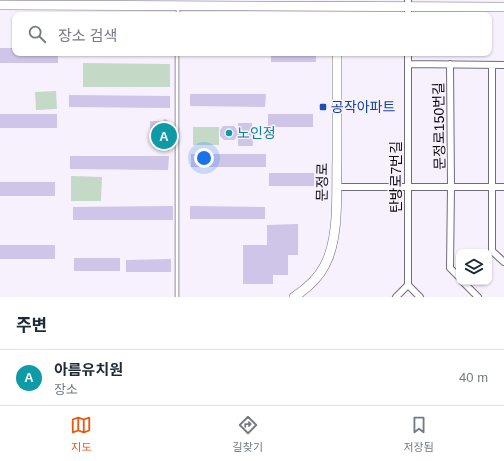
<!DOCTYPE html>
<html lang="ko">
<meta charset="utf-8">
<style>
body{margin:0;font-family:Helvetica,"Noto Sans KR",sans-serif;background:#f6f6f7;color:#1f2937}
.controls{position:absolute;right:12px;bottom:12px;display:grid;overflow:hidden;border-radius:8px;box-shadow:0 1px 3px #0004}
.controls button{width:36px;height:36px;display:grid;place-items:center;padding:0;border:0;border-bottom:1px solid #e0e1e3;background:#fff;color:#1f2937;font:20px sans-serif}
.you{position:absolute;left:204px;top:158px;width:14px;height:14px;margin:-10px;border:3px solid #fff;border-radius:50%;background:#1a73e8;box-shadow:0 0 0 6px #1a73e833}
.badge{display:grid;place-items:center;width:26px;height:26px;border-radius:50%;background:#ea580c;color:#fff;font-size:13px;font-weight:700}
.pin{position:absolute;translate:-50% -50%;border:2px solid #fff;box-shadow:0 1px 4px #0006}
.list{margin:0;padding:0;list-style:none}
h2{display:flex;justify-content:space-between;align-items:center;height:52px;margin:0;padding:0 16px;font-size:17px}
h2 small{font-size:13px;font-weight:400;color:#747a83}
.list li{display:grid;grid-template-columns:26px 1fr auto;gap:12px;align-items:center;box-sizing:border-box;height:56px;padding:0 16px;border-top:1px solid #e0e1e3}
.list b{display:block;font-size:15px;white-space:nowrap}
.list p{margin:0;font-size:13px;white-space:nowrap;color:#747a83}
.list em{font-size:13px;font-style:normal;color:#747a83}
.icon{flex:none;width:22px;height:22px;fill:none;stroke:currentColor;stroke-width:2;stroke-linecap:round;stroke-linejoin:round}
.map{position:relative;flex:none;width:504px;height:297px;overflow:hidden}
.search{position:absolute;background:#fff;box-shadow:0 1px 3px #0004;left:12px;right:12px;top:12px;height:44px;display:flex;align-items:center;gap:10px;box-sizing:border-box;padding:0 14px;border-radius:8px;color:#747a83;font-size:15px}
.sheet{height:108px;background:#fff}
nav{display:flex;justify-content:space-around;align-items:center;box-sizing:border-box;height:56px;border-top:1px solid #e0e1e3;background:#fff;font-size:11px;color:#747a83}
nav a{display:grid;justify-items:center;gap:2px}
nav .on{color:#ea580c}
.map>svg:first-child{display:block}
.green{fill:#c4d9c6}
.building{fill:#cec5e8}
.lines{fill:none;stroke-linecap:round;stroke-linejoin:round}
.service-casing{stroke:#726b79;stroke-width:4.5}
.minor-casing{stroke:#726b79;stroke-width:8}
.secondary-casing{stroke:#726b79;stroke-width:10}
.service{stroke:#fff;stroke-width:3}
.minor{stroke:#fff;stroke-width:6}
.secondary{stroke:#fff;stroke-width:9}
.transit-dot{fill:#1a4fb4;stroke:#f7f1fe;stroke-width:1.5}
.culture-dot{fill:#0f9aa8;stroke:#f7f1fe;stroke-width:1.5}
.labels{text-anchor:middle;stroke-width:3;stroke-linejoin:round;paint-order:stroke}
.transit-label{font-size:14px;fill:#164399;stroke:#f7f1fe;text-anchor:start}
.street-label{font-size:14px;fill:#0c0a0f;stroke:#f7f1fe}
.culture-label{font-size:14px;fill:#0d838f;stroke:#f7f1fe;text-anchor:start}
</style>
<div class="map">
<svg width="504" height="297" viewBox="0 0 504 297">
<rect width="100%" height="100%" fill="#f7f1fe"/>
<path class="green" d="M83 63 170 64V87H83Z
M56 91 57 109 36 110 35 92Z
M193 127H219V145H193Z
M71 176 102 177 101 201H71Z"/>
<path class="building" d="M0 48H15V53H58V63H0Z
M271 53H316V62H271Z
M190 94H266L265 107 190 106Z
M69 95 170 96V108L69 107Z
M0 114H57V128H0Z
M268 114H313V127H268Z
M164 119 167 120 169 123 168 125V142H159V130H150V121H163Z
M238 123H252L253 146H238Z
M223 126H234L237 130 238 136 234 140H224L220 136V130Z
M191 154H266V167H191Z
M70 156H169L168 170 70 169Z
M269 173H314V186H269Z
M0 182H55V196H0Z
M173 206V220H73V207Z
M190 206 265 207V219H190Z
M298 224V255H288V275H273V284H243V245H267V225Z
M0 245H55V259H0Z
M74 258H120V271H74Z
M171 259V272H126V260Z"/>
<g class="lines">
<defs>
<path id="service" d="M178 15V7
M177 297V53"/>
<path id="minor" d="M408 0V15
M408 64 504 65
M450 64 451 187 450 268 459 277
M492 65V251L504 262
M336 187H504
M463 282 478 297
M408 285 420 297
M396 297 408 285V53"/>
<path id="secondary" d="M0 5 504 7
M294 297C306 289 318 279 325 265 340 236 336 192 337 160 337 124 337 89 337 53"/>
</defs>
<use href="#service" class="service-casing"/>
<use href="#minor" class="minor-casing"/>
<use href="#secondary" class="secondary-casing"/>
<use href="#service" class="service"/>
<use href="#minor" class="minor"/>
<use href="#secondary" class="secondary"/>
</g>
<rect class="transit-dot" x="319" y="103" width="8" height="8" rx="2"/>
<circle class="culture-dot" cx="229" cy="133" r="4"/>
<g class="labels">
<g class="transit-label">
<text x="331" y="112">공작아파트</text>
</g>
<g class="street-label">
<text transform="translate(439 126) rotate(-91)" y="5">문정로150번길</text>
<text transform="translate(396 177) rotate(-90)" y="5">탄방로7번길</text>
<text transform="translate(322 182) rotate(-89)" y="5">문정로</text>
</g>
<g class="culture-label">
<text x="237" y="138">노인정</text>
</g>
</g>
</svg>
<div class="controls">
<button><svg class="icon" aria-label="layers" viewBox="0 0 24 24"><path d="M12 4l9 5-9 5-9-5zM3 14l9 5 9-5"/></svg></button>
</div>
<div class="you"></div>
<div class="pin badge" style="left:164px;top:136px;background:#0f9aa8">A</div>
<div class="search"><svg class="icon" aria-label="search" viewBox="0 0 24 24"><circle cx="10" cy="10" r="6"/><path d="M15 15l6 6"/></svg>장소 검색</div>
</div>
<section class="sheet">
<h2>주변<small></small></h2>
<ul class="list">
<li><span class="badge" style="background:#0f9aa8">A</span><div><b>아름유치원</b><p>장소</p></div><em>40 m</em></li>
</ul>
</section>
<nav>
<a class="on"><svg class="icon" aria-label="map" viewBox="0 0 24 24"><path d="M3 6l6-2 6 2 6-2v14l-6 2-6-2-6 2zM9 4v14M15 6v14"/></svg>지도</a>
<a><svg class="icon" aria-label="directions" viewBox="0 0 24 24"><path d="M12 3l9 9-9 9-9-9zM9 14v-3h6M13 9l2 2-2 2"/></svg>길찾기</a>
<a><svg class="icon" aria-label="saved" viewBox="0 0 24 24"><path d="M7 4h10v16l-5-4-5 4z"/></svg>저장됨</a>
</nav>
